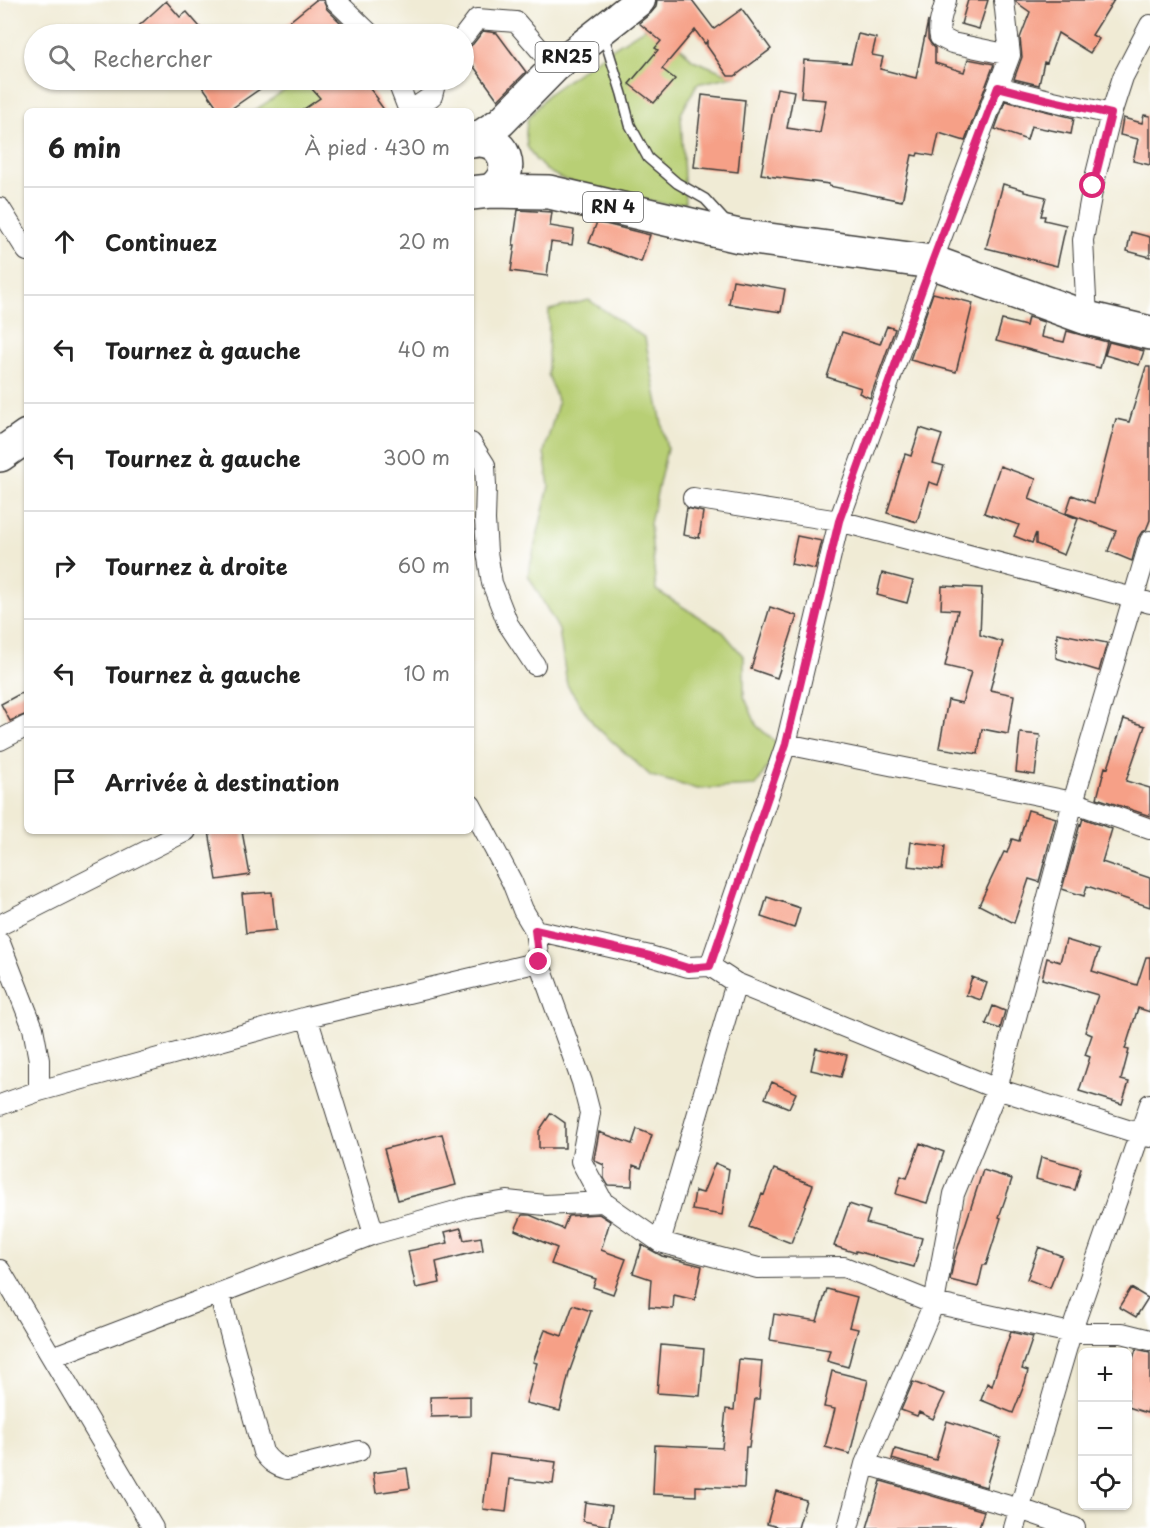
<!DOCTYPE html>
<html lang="fr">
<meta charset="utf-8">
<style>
body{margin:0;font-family:"Playpen Sans",sans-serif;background:#f6f6f6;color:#222}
.controls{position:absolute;right:18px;bottom:18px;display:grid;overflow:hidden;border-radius:9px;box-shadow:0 2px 4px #0004}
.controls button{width:54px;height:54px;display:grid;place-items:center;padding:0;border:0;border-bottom:2px solid #e0e0e0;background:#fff;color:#222;font:30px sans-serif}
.stop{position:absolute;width:18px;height:18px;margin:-14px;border:4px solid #db2777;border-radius:50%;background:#fff}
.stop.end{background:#db2777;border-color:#fff;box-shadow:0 2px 6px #0008}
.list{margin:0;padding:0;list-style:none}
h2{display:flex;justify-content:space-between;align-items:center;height:78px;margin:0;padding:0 24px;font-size:26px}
h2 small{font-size:20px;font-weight:400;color:#767676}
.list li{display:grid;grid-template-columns:39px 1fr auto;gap:18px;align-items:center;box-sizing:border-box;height:108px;padding:0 24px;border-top:2px solid #e0e0e0}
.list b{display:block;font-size:22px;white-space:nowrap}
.list em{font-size:20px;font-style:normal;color:#767676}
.icon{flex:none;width:33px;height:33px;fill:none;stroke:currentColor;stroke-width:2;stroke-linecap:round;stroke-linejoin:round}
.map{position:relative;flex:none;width:1150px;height:1528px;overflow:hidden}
.search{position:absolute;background:#fff;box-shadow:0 2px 4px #0004;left:24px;top:24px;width:450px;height:66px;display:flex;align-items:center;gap:15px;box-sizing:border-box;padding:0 21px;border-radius:33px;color:#767676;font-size:22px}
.panel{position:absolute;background:#fff;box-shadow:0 2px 4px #0004;left:24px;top:108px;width:450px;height:726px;border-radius:9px}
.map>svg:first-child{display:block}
.green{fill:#b8cf74;stroke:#6a7648;stroke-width:1.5}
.building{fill:#f6a087}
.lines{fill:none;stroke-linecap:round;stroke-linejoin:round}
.lane-casing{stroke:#3c3b38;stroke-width:12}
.street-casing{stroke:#3c3b38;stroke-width:22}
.primary-casing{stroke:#3c3b38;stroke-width:33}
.highway-casing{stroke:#3c3b38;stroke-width:36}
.lane{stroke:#fff;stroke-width:9}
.street{stroke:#fff;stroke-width:20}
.primary{stroke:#fff;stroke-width:30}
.highway{stroke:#fff;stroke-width:33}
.route{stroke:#db2777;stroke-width:8}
.labels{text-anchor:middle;stroke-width:4.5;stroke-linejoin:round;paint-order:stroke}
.shield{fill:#fff;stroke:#606060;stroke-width:1.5}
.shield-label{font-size:18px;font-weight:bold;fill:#1c1c1c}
</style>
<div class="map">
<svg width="1150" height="1528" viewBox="0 0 1150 1528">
<rect width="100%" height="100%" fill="#fff"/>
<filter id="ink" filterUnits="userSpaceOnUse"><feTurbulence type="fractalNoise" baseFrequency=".0167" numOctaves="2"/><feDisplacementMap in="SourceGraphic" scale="12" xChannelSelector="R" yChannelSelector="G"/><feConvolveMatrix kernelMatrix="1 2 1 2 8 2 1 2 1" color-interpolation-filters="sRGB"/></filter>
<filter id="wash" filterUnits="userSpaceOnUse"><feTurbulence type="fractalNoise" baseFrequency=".008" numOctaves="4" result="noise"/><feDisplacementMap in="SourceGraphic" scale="24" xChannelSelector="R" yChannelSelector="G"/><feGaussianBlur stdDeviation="1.35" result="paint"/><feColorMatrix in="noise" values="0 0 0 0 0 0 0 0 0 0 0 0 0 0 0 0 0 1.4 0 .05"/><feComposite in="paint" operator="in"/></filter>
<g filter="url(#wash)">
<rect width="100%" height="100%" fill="#f0ebd5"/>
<path class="green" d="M661 18 671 38 693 60 733 76 697 84 681 114 685 203 664 204 562 179 546 170 535 159 527 146 526 133 527 120 548 94 613 48Z
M300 80H322L345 111H254Z
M589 300 645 338 667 449 650 523 656 590 723 632 744 657V696L757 726 780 746 756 786 697 789 651 776 595 726 567 685 559 630 528 575 549 486 544 452 558 403 548 374 549 310Z"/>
<g id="blocks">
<path class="building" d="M316 0H323L327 9 343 25 330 34H274Z
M657 0H692L714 29 742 9 771 49 735 76H728L707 46V41L705 44 695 30 662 69 675 79 654 103 629 84 658 50 655 48 661 41 639 23 651 13 656 7Z
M968 0H988L979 29 961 24Z
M1016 0H1114L1092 35 1099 39 1090 53 1058 33 1047 63 1044 62 1039 85 1014 79 1022 57 1020 38 1030 12 1016 2Z
M166 1 180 17 187 12 206 34H130Z
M928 21V39L931 44 935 48V63L964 72 968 59 994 64 965 141 939 133 934 156 918 153 917 156 912 155 902 201 829 186V184L768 176V175L761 174 777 88 794 91 787 128 820 133 826 100 801 98 804 60 851 63 858 34 876 38 872 55 883 57 880 69 916 78Z
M483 31 497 33 526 72 498 100 464 53V48L469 47 473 44Z
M198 80H273L228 111H220Z
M304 80H363L378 99 377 100 385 111H301L320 98Z
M702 95 745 100 738 172 694 167Z
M1005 101 1074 118 1071 134 1031 126 1027 140 995 129Z
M1144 115 1150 116V165L1133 161 1138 139 1120 135 1123 118 1142 123Z
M1003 184 1024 190V192L1046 197 1041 216H1045L1044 220 1066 225 1057 266 986 248Z
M518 210 552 212 550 226 574 230 572 245 551 242 547 276 511 271 515 245H513Z
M597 222 650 235 641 262 589 243Z
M1131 232 1150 237V257L1127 251Z
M733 280 785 289 781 312 729 304Z
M933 293 973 303 956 372 910 360Z
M1028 317 1044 322 1041 337 1064 342 1067 331 1107 342 1100 368 996 341 1002 320 1026 326Z
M887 326 895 329 870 398 859 393 861 388 827 377 842 332 880 344Z
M1109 342 1144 351 1139 365 1105 355Z
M1146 367H1150V520L1146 530 1141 533 1138 538 1132 561 1108 551 1116 531 1066 513 1072 495 1094 503 1116 419 1129 422Z
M920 428 942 435 933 463 944 466 938 485 929 482 917 522 887 513 905 454 911 456Z
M1000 466 1036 479 1029 499 1078 519 1064 555 1036 544V533L1032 543 1014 536 1019 525 984 513Z
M687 508 703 512 699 538 683 535Z
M797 536 822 541 815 569 791 564Z
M882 573 913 581 907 603 877 595Z
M942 586 982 588 980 635 1003 642 990 690 1014 695 1008 734 982 729 978 754 939 748 948 700 962 703 971 672 945 666 958 610 941 609Z
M770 607 797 616 777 678 751 669Z
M1057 633 1107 643 1099 671 1056 658Z
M27 690V714L10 721 1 704Z
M1124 719 1145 726 1126 781 1150 788V816L1097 798 1105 767 1108 768Z
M1020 733 1040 735 1035 775 1016 772Z
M1028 810 1056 818 1039 882 1029 879 1014 923 979 905 1004 852 1007 853 1012 839 1019 841Z
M1083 818 1112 829 1102 862 1150 878V907L1087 886 1084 896 1062 889 1080 824 1081 825Z
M209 831H242L250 875 217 880Z
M911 842 945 846 942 870 908 866Z
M272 892 276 930 246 933 242 894Z
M767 897 800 908 794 928 761 917Z
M1066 940 1099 950 1092 971 1137 985 1146 957H1150V1012L1138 1008 1125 1049 1129 1050 1121 1080 1129 1082 1122 1104 1079 1091 1090 1057 1085 1055 1092 1035 1085 1032 1098 995 1042 979 1047 958 1060 962Z
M972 977 987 983 981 1000 966 995Z
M993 1006 1005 1011 1000 1029 986 1024Z
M816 1048 847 1055 841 1077 811 1070Z
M772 1082 796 1093 789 1108 765 1098Z
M551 1113 565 1123V1148H539V1131Z
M637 1129 652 1135 641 1168 633 1165 632 1186 608 1185 604 1178V1165L595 1161 594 1159 599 1132 632 1144Z
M442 1134 456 1185 398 1200 384 1149Z
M920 1143 944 1152 927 1203 896 1194 901 1176 907 1178Z
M1041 1157 1081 1168 1075 1190 1036 1179Z
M715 1163 729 1169 722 1215 692 1210 695 1191 703 1193Z
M774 1169 790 1175V1176L813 1185 791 1243 749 1227 762 1194 764 1195Z
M983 1170 1012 1179 999 1217 1001 1218 986 1265H983L978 1287 950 1280 954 1260Z
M849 1204 870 1211 866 1223 922 1238 914 1267 856 1251V1253L834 1246Z
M599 1214 610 1221 601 1250 626 1259 613 1294 593 1287 596 1279 551 1264 557 1248 515 1230 522 1215H530L563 1229 568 1216Z
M461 1228 464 1240 481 1237 483 1250 436 1262 440 1283 416 1288 408 1251 448 1243 445 1232Z
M642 1245 662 1256 702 1266 695 1300 674 1295 673 1309 649 1307 651 1279 633 1273Z
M1039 1247 1062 1256 1050 1288 1027 1279Z
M1131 1288 1148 1298 1136 1317 1119 1307Z
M827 1289 857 1297 849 1327 858 1329 848 1367 827 1361 830 1350 770 1340 774 1314 817 1321Z
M573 1305 591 1311 569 1373 560 1411 526 1403 537 1363 533 1362 545 1330 562 1336Z
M1011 1332 1033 1337 1022 1369 1028 1371 1025 1383 1013 1413 981 1400 987 1383 992 1386 999 1363H1000Z
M661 1345 704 1349 700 1396 657 1393Z
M1136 1349 1150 1352V1403L1147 1413 1128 1407V1374Z
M739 1359 762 1361 759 1399H755L749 1447H746L744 1488 696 1486V1496L653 1494 655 1445 722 1448 726 1409 734 1410Z
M832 1371 868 1380 850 1454 825 1447 835 1409 824 1407Z
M913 1382 945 1394 933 1419 919 1412 917 1416 901 1410Z
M470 1396V1416L431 1417 430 1397Z
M947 1421 1001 1438 986 1487 892 1459 895 1449 936 1460Z
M490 1454 556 1462 553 1484 510 1479 506 1512 483 1509Z
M407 1468 410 1488 376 1493 373 1473Z
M881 1481 984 1511 979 1528H867Z
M776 1491 806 1500 798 1528H782L767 1524Z
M585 1502 612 1506 609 1526 583 1521Z"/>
</g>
</g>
<g filter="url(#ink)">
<use href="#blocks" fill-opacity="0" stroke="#3c3b38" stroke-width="1.5"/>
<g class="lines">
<defs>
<path id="lane" d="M603 34 622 94 630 125 648 158 677 183 705 199 727 223"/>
<path id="street" d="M335 0 370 34
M946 0C943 12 937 25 940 37L952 43 1010 55
M464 36 477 19 516 22 555 67
M397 80 409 111
M998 87 1053 101 1111 114
M410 111 432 96 436 80
M0 208 27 251
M1087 318 1083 240 1093 186 1111 114 1123 77 1150 25
M471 443 485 465 486 486 485 520 487 552 492 583 508 624 535 665
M693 498 839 521 1133 598 1150 603
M0 740 27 726
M786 744 1073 802 1150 829
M471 805 512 882 523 910 535 930 539 962 582 1082 590 1113 581 1161 603 1202
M0 925 186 831
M535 930 650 956 688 967 710 966 736 983 997 1089 1150 1137
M0 943 33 1028 39 1060V1091
M710 966 786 744 839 521 932 262 1010 55 1004 0
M307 1017 374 1234
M0 1105 39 1091 307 1017 539 962
M660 1242 736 983
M0 1270 153 1528
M219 1293 263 1452C270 1462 276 1466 287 1469L359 1451
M52 1357 374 1234 470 1207 507 1201 545 1205 603 1202 660 1242 758 1268 844 1267 934 1303 1071 1333H1122L1150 1340
M865 1464 1020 1509 1075 1528
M848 1528 865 1464 934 1303 954 1194 997 1089 1073 802 1150 541
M1014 1528 1071 1333 1150 1104"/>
<path id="primary" d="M474 140 501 122 555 67 640 0"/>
<path id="highway" d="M471 141C505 134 519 174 490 191
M471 193 490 191 549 192 739 236 932 262 1087 318 1150 333
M0 455 27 436"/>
</defs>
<use href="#lane" class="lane-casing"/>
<use href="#street" class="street-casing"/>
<use href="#primary" class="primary-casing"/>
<use href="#highway" class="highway-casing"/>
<use href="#lane" class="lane"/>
<use href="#street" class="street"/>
<use href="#primary" class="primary"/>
<use href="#highway" class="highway"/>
</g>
</g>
<g class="lines" filter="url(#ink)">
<path class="route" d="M539 962 535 930 650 956 688 968 710 966 786 744 839 521 932 262 998 87 1053 101 1111 114 1093 186"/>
</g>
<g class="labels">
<g class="shield">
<rect x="535.5" y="42" width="63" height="30" rx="4.5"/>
<rect x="583" y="192" width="60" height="30" rx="4.5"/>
</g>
<g class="shield-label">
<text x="567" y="63">RN25</text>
<text x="613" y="213">RN 4</text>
</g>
</g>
</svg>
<div class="controls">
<button>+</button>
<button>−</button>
<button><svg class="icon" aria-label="locate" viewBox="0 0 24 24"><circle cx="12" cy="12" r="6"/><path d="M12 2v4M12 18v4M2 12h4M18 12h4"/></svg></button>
</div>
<div class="stop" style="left:1093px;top:186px"></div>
<div class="stop end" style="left:539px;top:962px"></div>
<div class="search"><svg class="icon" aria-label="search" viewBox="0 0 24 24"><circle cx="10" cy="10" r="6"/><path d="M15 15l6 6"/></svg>Rechercher</div>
<section class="panel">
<h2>6 min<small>À pied · 430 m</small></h2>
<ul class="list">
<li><svg class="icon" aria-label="ahead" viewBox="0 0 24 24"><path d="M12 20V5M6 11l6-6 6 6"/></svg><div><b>Continuez</b></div><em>20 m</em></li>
<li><svg class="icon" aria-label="left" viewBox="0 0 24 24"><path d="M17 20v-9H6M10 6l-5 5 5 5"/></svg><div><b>Tournez à gauche</b></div><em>40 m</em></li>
<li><svg class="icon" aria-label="left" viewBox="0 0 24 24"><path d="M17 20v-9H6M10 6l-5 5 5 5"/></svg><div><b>Tournez à gauche</b></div><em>300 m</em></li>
<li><svg class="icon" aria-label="right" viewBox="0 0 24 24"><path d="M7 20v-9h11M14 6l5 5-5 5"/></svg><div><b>Tournez à droite</b></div><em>60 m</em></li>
<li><svg class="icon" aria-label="left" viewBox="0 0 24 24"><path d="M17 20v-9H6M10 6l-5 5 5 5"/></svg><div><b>Tournez à gauche</b></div><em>10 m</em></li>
<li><svg class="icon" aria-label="arrive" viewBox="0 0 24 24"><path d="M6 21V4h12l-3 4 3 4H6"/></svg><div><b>Arrivée à destination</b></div></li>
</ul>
</section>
</div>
